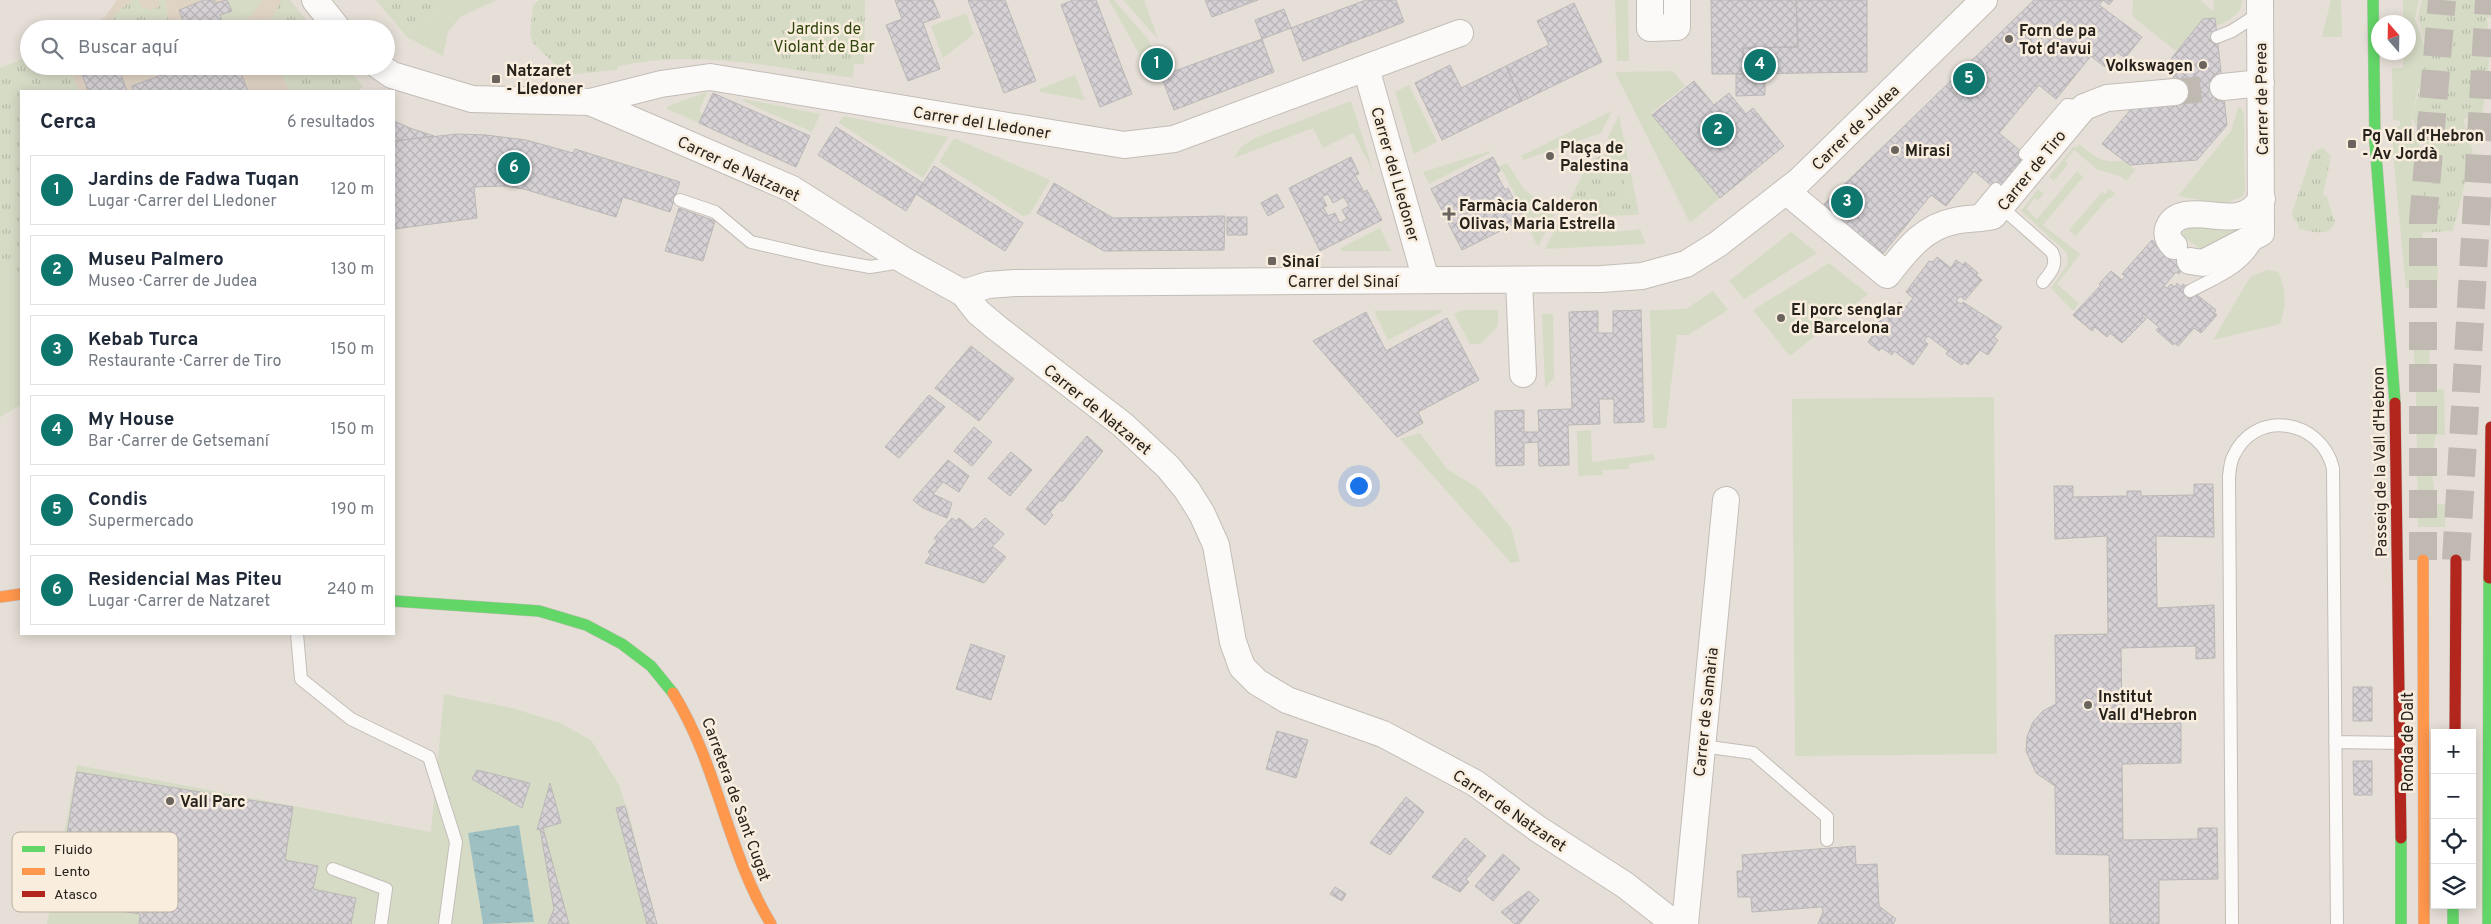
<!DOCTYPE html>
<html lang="es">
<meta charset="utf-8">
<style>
body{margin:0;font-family:Overpass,sans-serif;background:#f2f2f3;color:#1f2937}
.controls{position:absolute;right:15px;bottom:15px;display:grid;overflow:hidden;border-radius:0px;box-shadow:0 2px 12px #0003}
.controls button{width:45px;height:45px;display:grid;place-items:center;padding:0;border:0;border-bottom:1px solid #e0e1e3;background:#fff;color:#1f2937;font:25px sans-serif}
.compass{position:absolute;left:2371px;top:15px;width:45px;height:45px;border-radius:50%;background:#fff;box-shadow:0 2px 12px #0003;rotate:340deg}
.you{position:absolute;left:1358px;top:485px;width:18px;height:18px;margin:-12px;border:4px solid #fff;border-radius:50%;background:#1a73e8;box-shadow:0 0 0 8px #1a73e833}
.badge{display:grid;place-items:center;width:32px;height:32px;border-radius:50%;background:#0f766e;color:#fff;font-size:16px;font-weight:700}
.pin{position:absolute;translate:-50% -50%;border:2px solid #fff;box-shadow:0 1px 5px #0006}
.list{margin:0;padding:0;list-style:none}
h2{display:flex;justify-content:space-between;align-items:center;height:65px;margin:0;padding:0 20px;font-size:21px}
h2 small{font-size:16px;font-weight:400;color:#747a83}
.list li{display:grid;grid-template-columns:32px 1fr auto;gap:15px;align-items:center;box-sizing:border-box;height:70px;margin:0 10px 10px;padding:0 10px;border:1px solid #e0e1e3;border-radius:0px}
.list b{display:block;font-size:19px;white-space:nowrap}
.list p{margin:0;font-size:16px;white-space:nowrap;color:#747a83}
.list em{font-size:16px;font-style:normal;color:#747a83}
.icon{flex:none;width:28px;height:28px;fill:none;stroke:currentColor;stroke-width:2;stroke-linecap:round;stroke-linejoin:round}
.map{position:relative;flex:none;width:2491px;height:924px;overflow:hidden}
.search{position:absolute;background:#fff;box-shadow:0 2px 12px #0003;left:20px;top:20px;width:375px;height:55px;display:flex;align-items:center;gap:12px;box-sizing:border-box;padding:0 18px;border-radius:28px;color:#747a83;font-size:19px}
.panel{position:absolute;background:#fff;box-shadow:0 2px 12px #0003;left:20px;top:90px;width:375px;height:545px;border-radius:0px}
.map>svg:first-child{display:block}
.built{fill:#dfd3c4}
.green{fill:#d6dbc6}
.park{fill:url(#park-tufts)}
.water{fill:url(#water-ripples)}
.building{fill:url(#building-cross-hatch);stroke:#bbb7b6;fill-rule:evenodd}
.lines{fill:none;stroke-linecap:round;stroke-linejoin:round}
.street-tunnel{stroke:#c0b9b2;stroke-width:26;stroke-dasharray:26 13;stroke-linecap:butt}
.highway-tunnel{stroke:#c0b9b2;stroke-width:28;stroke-dasharray:28 14;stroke-linecap:butt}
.lane-casing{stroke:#c3bdb7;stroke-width:14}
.street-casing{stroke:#c3bdb7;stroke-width:28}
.fast-casing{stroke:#c3bdb7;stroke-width:12}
.slow-casing{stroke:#c3bdb7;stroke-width:12}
.jam-casing{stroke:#c3bdb7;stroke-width:12}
.lane{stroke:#fbfaf9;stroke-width:12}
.street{stroke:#fbfaf9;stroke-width:26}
.fast{stroke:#63d668;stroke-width:11}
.slow{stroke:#ff974d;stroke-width:11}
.jam{stroke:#b3261e;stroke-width:11}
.poi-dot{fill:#69645d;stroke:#f9edde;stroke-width:2}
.labels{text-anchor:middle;stroke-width:5;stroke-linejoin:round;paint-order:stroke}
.park-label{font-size:16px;fill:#30460c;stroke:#f9edde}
.poi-label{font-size:16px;font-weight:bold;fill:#26221c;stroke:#f9edde;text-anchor:start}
.street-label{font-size:16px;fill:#26221c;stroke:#f9edde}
.key{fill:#f9edde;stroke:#bab0a4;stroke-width:1}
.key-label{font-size:14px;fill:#26221c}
</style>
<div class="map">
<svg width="2491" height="924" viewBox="0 0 2491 924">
<defs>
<pattern id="park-tufts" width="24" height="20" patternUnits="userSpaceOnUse" patternTransform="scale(1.25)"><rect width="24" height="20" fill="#d6dbc6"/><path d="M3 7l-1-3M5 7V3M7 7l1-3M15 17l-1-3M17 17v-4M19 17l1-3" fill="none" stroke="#b8bcaa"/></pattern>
<pattern id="water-ripples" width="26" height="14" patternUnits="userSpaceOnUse" patternTransform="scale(1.25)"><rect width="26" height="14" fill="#9ec0c3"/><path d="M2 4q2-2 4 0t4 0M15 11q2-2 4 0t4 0" fill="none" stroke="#819c9e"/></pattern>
<pattern id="building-cross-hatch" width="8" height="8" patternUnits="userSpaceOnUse" patternTransform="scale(1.25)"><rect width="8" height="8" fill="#d5d1d5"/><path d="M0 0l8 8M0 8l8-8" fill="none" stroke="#b7b3b6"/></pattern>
</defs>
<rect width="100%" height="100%" fill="#e6dfd7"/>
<path class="built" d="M117 0H290L313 29H85L105 17Z
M69 66H345L363 86 358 91H78Z"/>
<path class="green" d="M227 0H262V2L247 20 223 26 220 15 231 11Z
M376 0H386L410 29 455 0H497L460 17 448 32 443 56 407 37Z
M1109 0H1114L1147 38 1161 64 1144 70 1138 52Z
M1123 0H1144L1158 39Z
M1615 0H1628L1629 61H1617Z
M2133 0H2200L2214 12 2213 0H2242C2242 14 2228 22 2216 26L2215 18 2203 19 2177 52 2132 16Z
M2331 0H2341L2342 37H2322Z
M2403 0H2419L2415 19 2426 50H2445L2436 88H2418L2411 122 2422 154H2441L2429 204H2419L2425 265H2438L2437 288H2406L2393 153V127L2400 126V121L2393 120 2392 68H2403V53L2408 52V22H2403Z
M966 13 974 34 943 58 931 26Z
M1673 71 1685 86 1651 113 1720 198 1690 223 1615 72Z
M1075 75 1085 100 1040 92V89Z
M1409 85 1437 142 1414 154 1395 92Z
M707 92 699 111 703 114 699 123 667 109 668 106Z
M744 99 820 114 812 132 743 101Z
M1351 101 1374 173 1353 133 1323 148 1313 128 1234 158 1241 147 1255 138Z
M2238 107H2241L2244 115 2245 191 2242 197 2224 204 2178 196 2231 131Z
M1612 111 1601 133 1523 160 1521 156Z
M1619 115 1639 214 1636 215 1608 137Z
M843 116 948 137 923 178 839 123Z
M954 138 1050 180 1030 214 1023 216 939 162Z
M2079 144C2093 156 2104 165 2123 160L2135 170 2126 181 2120 176 2098 170 2074 150 2065 161 2068 164 2054 181 2049 177 2074 146 2076 148Z
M1489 151 1490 153 1429 184 1423 172Z
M1507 163 1523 188 1554 215 1538 247 1519 209 1522 208 1502 170 1500 171 1498 167Z
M2077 171 2083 177 2043 225 2080 254 2057 284 2079 303 2073 311 2051 288 2068 264 2067 253 2021 211 2038 189 2044 194 2038 200 2035 198 2026 209 2037 219Z
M2109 189 2115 193 2110 199 2108 198 2076 236 2069 230 2102 192 2105 194Z
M1560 219C1586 231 1612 234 1640 229L1646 244 1545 249Z
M2242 226 2244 230 2202 250 2181 235 2188 227Z
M1380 228 1391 251H1342L1341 248Z
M1791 232 1817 253 1744 299 1729 281Z
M1829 263 1868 294 1790 356 1753 310Z
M2267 270 2278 272C2287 289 2286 306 2280 324L2213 340 2250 277Z
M5 276 21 284V405L0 417V282L2 281 1 277Z
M1713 291 1728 310 1688 335H1677L1666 428H1653L1650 310 1686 309Z
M1441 310 1442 312 1388 340 1374 311Z
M1463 310H1498V326L1480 344H1470L1454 314Z
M1542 314H1553L1554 378 1545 388Z
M2411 323H2433L2429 360 2436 389 2444 390 2445 435H2436L2431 464 2436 504H2446L2445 527H2418L2416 383Z
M1994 397 1997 754 1795 756 1792 399Z
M1591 430 1592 462 1654 454 1655 460 1629 464V469L1602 470 1603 475 1578 476 1577 431Z
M1420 433 1447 469 1479 489 1511 528 1520 561 1511 563 1400 439Z
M444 694 512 708 560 723 591 740 619 785 630 818 656 924H47L77 765 431 832Z"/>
<path class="park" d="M131 0H139L142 8 147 7 148 11 160 6 158 0H165L170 29H117L113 17Z
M282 0H290L313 29H265Z
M386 0H455L410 29Z
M539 0H865L864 64H854L853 78C776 68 693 48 617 67V70L566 75 533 43 530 35 533 5Z
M2422 0H2491V17L2487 18C2491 51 2489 85 2481 117L2463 119 2473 152 2453 231 2417 233 2431 155 2412 118 2428 54 2418 16Z
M29 56V66H69L78 91H21V284L5 276 1 277 2 281 0 282V68Z
M279 66H345L363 86 358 91H289Z
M2320 149H2324L2331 156 2323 195 2327 197 2335 222C2330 238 2312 231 2298 229L2299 225 2293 218 2292 213 2312 154Z
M1613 151 1636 215 1594 216 1567 206 1589 161Z"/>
<path class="water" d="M519 825 534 922 483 924 468 833Z"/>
<path class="building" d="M204 0H214L215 3 227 0 232 11 220 15 224 29H186L179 10Z
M895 0H933L940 17 923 23 940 69 908 81 886 25 902 19Z
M968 0H1005L1036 81 1004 93Z
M1073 0H1096L1132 94 1100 107 1061 5Z
M1205 0H1258L1212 17Z
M1366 0H1396L1404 22 1303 61 1291 28Z
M1711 0H1796L1798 47 1743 48 1744 74H1712Z
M1796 0H1867V72L1744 74 1743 48 1798 47Z
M2034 0H2113L2109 5 2103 0 2099 5 2142 37 2125 58 2117 52 2105 67 2091 56 2056 99 2039 85 1999 133 2034 162 2018 182 2009 175 1997 190 1974 171 1946 206 1931 195 1880 257 1822 206Z
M1574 3 1602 62 1522 101 1506 66 1549 45 1537 21Z
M1284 9 1291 28 1262 39 1255 20Z
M2215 18 2227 125 2197 160 2130 165 2102 144 2131 109 2176 101 2171 59 2203 19Z
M1262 39 1274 72 1174 110 1161 76Z
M1450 65 1461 88 1506 66 1522 101 1442 140 1415 83Z
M79 66H118L127 91H88Z
M186 66H192L195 75 202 72 200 66H238L248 91H133L132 86Z
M1736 74H1765V95L1736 96Z
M1694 81 1714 105 1729 93 1746 114 1753 108 1784 146 1720 198 1652 115Z
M713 93 810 136 796 167 699 123Z
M394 121 410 128 434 136 394 141Z
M836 127 923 183 906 211 818 155Z
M457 134 486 135 526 140 573 153 575 149 680 182 670 212 623 197 616 217 524 189 504 186 474 187 477 218 394 229V141Z
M1351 157 1359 174 1355 175 1364 192 1367 190 1382 220 1320 251 1289 188ZM1328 194 1333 203 1344 197 1349 206 1342 210 1347 219 1340 223 1335 213 1328 216 1323 207 1327 206 1322 197Z
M1493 157 1500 171 1496 173 1505 190 1508 188 1524 219 1462 250 1431 189Z
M934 166 1023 223 1005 251 916 194Z
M1054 183 1113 218 1225 216 1224 250 1104 251 1037 213Z
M1277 194 1284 207 1268 216 1261 203Z
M679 208 715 221 703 261 665 251Z
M1227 217H1247V235H1227Z
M2152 240 2168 253 2179 240 2195 254 2179 274 2176 272 2164 286 2167 288 2171 284 2175 287 2177 283 2181 287 2183 284 2216 310 2214 313 2217 315 2201 333 2194 328 2178 346 2174 343 2173 345 2156 330 2159 327 2143 314 2142 316 2146 319 2122 343 2110 333 2107 337 2095 327 2092 331 2073 315 2101 285 2099 284 2111 271 2122 280 2125 276 2122 274Z
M1937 257 1951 268 1956 260 1963 265 1965 262 1978 273 1976 275 1982 280 1965 300 1960 296 1956 301 1961 304 1963 302 2002 327 1994 337 1998 340 1988 355 1980 350 1968 365 1964 362 1962 365 1946 354 1948 351 1928 336 1924 341 1928 344 1913 365 1894 351 1892 355 1882 348 1879 351 1868 342 1876 331 1873 329 1886 312 1889 314 1899 302 1906 307 1913 298 1906 292 1929 261 1933 262Z
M1641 310 1644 422 1614 423V399H1599L1600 424 1568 425 1569 465 1539 466 1538 442 1524 443V465L1496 466 1495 411 1524 410V432H1539L1538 410 1572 409 1569 312 1598 311V333H1613V311Z
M1366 312 1386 351 1447 318 1479 380 1418 412 1423 423 1397 437 1313 341Z
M971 346 1014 379 979 421 935 388Z
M929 395 945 407 899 458 885 447Z
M974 427 992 442 972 466 954 451Z
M1087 436 1103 451 1062 502 1060 500 1050 512 1053 515 1045 525 1026 509Z
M1011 452 1032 470 1010 496 988 478Z
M948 460 969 476 959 492 943 482 933 494 952 503 947 518 923 508 913 500Z
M2194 484H2213L2214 537 2156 536 2157 608 2214 605 2215 658 2196 659V646L2121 648 2122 724 2181 723V763L2122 764 2123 840 2198 839V828H2217L2218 879 2159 880V924H2110L2109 855 2056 854 2055 786 2036 773 2026 751 2027 737 2033 722 2043 711 2056 704 2055 635 2108 634 2107 536 2055 539 2054 486H2073V497L2127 496V491H2141V496L2194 495Z
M952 518 956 521 959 518 973 530 985 518 1004 534 965 576 925 563 931 554 928 552 937 541 934 538Z
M993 547 1006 557 984 583 965 576Z
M971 644 1005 656 991 700 956 689Z
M2353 687H2372V721H2353Z
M1277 731 1308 740 1296 778 1266 769Z
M2353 761H2372V795H2354Z
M477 770 530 783 522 808 472 779Z
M77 772 293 807 285 860 318 866 313 889 356 898 351 924H139L140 914 89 906 97 864 63 859Z
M550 783 561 823 543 828 569 924H548L554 909 540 829 537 830Z
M1406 797 1424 812 1390 855 1370 843Z
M625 806 657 924H647L616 808Z
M1465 838 1486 856 1466 879 1469 882 1460 892 1432 877Z
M1855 846 1856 865 1877 864 1879 906 1896 919 1893 924H1818L1823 912 1822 907 1752 912 1751 897H1738L1737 871H1743L1742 855Z
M1503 854 1520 869 1493 901 1475 886Z
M1335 887 1346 894 1342 901 1330 894Z
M1529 891 1539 900 1519 924H1515L1501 912Z"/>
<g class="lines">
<path class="street-tunnel" d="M2175 92 2223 87"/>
<path class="highway-tunnel" d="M2423 560V221L2442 0
M2456 560 2489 0"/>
<defs>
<path id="lane" d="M2217 37 2232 31 2260 13
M2025 154 2067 105 2084 107
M680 200 715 212 751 242 821 258 870 267 901 262
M2000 206 2052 252C2058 265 2051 272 2043 282
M1972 218 1996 189
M2190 291C2218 276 2243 268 2258 239
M297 634 301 679 351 719 429 757 456 842 445 924
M2335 742 2401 743
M1702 746 1753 753 1827 817V840
M333 869 386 889 381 924
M2232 924 2229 476C2230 470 2230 463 2233 457 2254 408 2321 419 2333 468L2337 924"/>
<path id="street" d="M315 0 338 29
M1650 0V28L1677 27V0
M379 66 392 75 472 99 590 102 658 131 792 189 905 261 963 293 978 312 997 328 1123 425 1168 467 1187 490 1202 514 1216 545 1233 642 1242 667 1257 682 1287 700 1383 734 1475 783 1538 829 1625 885 1675 924
M1366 68 1426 280
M2223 87 2261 83
M590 102 661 84 710 77 1124 145 1174 139 1460 33
M1787 192 1887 275C1906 251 1923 227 1955 221 1967 218 1980 219 1993 216L2084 107 2107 98 2175 92
M2174 246C2169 241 2166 236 2168 229 2177 203 2218 220 2237 216 2249 214 2255 208 2262 199
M2190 261 2203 263 2261 233 2260 0
M1519 280 1523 374
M963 293 988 285 1015 283 1602 279 1642 276 1686 264 1718 244 1799 181 1984 0
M1685 924 1726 500"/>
<path id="fast" d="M2373 0 2375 142 2395 403
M394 601 539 611 586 625 622 644 651 666 673 693
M2401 838V924
M2453 905V924
M2488 924 2489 578"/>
<path id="slow" d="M2423 560 2424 924
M0 597 21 594
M673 693C718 765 727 852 771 924"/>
<path id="jam" d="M2395 403 2401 838
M2489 578 2491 427
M2455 733 2456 560"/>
</defs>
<use href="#lane" class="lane-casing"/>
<use href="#street" class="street-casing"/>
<use href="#fast" class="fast-casing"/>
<use href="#slow" class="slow-casing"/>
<use href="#jam" class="jam-casing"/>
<use href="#lane" class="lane"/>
<use href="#street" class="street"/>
<use href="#fast" class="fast"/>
<use href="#slow" class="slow"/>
<use href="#jam" class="jam"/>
</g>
<g class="poi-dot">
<circle cx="2009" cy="39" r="5"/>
<circle cx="2203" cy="65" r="5"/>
<rect x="491" y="74" width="10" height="10" rx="2.5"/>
<rect x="2347" y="139" width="10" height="10" rx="2.5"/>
<circle cx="1895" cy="150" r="5"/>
<circle cx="1550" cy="156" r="5"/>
<path d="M1446.5 206.5h5v5h5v5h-5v5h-5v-5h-5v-5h5z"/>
<rect x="1267" y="256" width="10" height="10" rx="2.5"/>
<circle cx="1781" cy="318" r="5"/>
<circle cx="2088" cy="705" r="5"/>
<circle cx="170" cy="801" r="5"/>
</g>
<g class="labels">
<g class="park-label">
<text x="824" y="34">Jardins de<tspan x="824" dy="18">Violant de Bar</tspan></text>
</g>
<g class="poi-label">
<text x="2019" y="36">Forn de pa<tspan x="2019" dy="18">Tot d'avui</tspan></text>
<text x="2193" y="71" text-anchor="end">Volkswagen</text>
<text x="506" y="76">Natzaret<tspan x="506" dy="18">- Lledoner</tspan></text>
<text x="2362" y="141">Pg Vall d'Hebron<tspan x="2362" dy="18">- Av Jordà</tspan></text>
<text x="1560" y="153">Plaça de<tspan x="1560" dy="18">Palestina</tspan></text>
<text x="1905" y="156">Mirasi</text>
<text x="1459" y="211">Farmàcia Calderon<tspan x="1459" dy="18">Olivas, Maria Estrella</tspan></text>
<text x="1282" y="267">Sinaí</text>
<text x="1791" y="315">El porc senglar<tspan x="1791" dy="18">de Barcelona</tspan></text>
<text x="2098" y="702">Institut<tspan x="2098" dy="18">Vall d'Hebron</tspan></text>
<text x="180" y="807">Vall Parc</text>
</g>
<g class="street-label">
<text transform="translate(2261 99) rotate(-91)" y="6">Carrer de Perea</text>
<text transform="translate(982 122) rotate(9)" y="6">Carrer del Lledoner</text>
<text transform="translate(1855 127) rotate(-44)" y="6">Carrer de Judea</text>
<text transform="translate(739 168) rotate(25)" y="6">Carrer de Natzaret</text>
<text transform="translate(2031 170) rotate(-51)" y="6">Carrer de Tiro</text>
<text transform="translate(1396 174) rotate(74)" y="6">Carrer del Lledoner</text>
<text x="1343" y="287">Carrer del Sinaí</text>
<text transform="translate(1098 409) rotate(39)" y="6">Carrer de Natzaret</text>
<text transform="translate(2379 462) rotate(-91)" y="6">Passeig de la Vall d'Hebron</text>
<text transform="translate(1705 712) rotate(-84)" y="6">Carrer de Samària</text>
<text transform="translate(2407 742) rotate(-90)" y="6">Ronda de Dalt</text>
<text transform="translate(737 799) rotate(70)" y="6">Carretera de Sant Cugat</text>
<text transform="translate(1510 810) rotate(34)" y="6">Carrer de Natzaret</text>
</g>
</g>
<rect x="12" y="832" width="166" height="80" rx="8" class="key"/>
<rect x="22" y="846" width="23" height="6" fill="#63d668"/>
<rect x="22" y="868" width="23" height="7" fill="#ff974d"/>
<rect x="22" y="891" width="23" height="6" fill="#b3261e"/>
<g class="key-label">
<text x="54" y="854">Fluido</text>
<text x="54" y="876">Lento</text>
<text x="54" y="899">Atasco</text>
</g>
</svg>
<div class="controls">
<button>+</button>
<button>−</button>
<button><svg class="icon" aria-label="locate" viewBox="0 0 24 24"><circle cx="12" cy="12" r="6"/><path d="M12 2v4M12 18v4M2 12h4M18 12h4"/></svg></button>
<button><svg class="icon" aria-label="layers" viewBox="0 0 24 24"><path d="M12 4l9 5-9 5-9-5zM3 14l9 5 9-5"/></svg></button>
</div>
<svg class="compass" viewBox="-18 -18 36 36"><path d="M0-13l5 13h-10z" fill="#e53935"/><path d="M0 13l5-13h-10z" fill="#747a83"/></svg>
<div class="you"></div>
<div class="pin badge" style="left:1157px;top:64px">1</div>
<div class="pin badge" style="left:1718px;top:130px">2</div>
<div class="pin badge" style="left:1847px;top:202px">3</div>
<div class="pin badge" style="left:1760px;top:65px">4</div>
<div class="pin badge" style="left:1969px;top:79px">5</div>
<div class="pin badge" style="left:514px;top:168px">6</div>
<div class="search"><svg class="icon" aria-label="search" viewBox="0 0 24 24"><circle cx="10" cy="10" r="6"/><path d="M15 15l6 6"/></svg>Buscar aquí</div>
<section class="panel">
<h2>Cerca<small>6 resultados</small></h2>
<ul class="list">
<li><span class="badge">1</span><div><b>Jardins de Fadwa Tuqan</b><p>Lugar · Carrer del Lledoner</p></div><em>120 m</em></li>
<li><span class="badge">2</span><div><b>Museu Palmero</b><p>Museo · Carrer de Judea</p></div><em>130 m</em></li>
<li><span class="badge">3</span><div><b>Kebab Turca</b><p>Restaurante · Carrer de Tiro</p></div><em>150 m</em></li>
<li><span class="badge">4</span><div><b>My House</b><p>Bar · Carrer de Getsemaní</p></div><em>150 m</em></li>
<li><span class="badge">5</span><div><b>Condis</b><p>Supermercado</p></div><em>190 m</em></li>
<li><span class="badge">6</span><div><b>Residencial Mas Piteu</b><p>Lugar · Carrer de Natzaret</p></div><em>240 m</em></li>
</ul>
</section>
</div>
